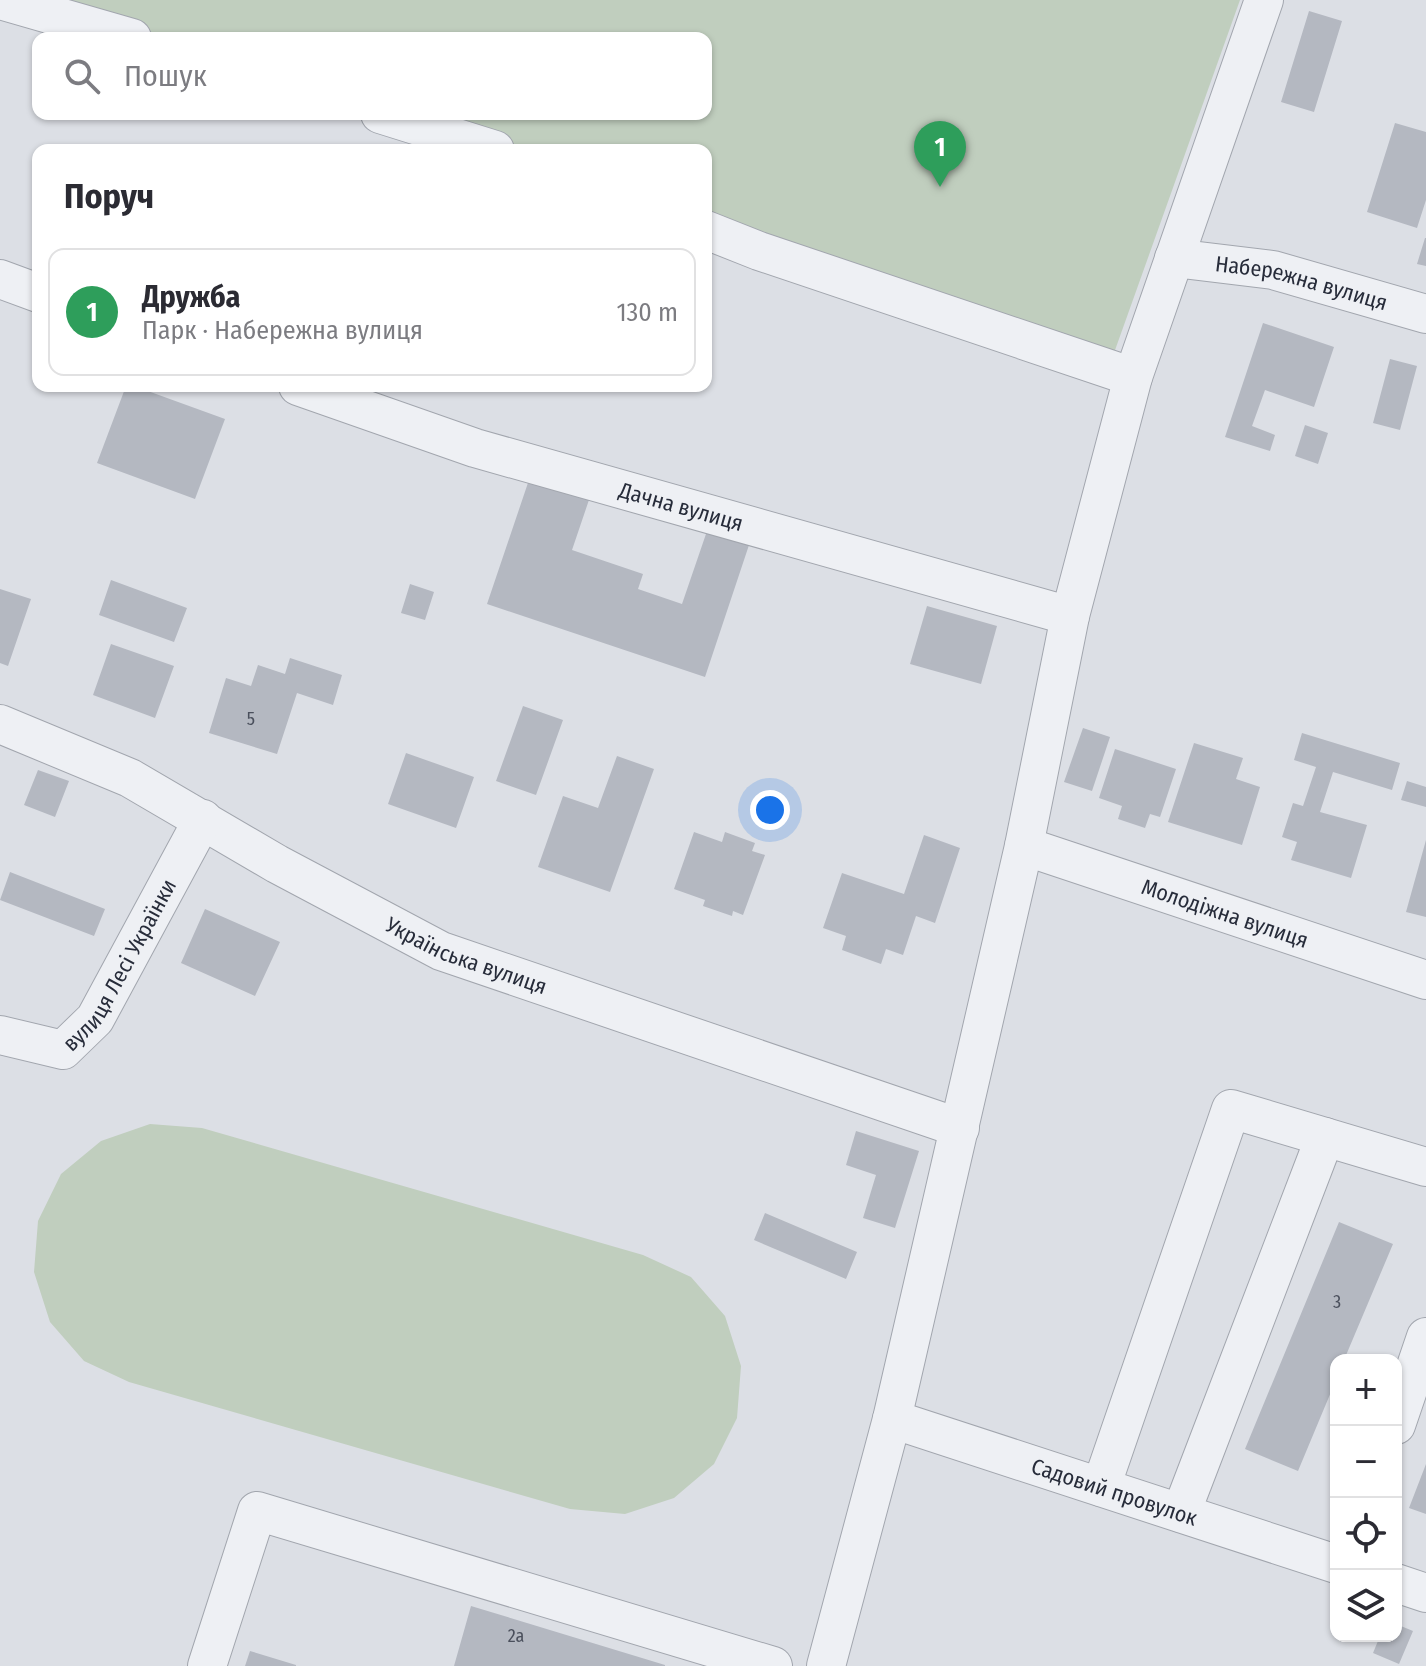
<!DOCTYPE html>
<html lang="uk">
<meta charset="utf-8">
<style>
body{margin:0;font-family:"Fira Sans Condensed",sans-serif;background:#f7f7f7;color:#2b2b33}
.controls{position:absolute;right:24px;bottom:24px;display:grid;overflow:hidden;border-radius:16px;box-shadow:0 2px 6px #0004}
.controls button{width:72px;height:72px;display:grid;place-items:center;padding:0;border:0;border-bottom:2px solid #e1e1e2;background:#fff;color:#2b2b33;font:40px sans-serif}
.you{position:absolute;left:770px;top:810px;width:28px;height:28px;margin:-20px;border:6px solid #fff;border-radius:50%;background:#1a73e8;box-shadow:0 0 0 12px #1a73e833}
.badge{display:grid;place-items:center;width:52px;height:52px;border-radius:50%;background:#c4474e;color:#fff;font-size:26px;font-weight:700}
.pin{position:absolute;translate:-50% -66px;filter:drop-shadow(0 2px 4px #0008)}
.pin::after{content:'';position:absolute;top:42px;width:28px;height:24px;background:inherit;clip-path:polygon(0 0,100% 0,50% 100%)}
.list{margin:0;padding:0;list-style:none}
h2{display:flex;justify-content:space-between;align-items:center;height:104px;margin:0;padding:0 32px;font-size:34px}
h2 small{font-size:26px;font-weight:400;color:#7c7c81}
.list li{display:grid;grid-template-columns:52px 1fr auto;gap:24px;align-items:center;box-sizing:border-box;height:128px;margin:0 16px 16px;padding:0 16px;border:2px solid #e1e1e2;border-radius:16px}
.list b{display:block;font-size:30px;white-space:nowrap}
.list p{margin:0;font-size:26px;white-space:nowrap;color:#7c7c81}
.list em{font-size:26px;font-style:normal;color:#7c7c81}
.icon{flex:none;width:44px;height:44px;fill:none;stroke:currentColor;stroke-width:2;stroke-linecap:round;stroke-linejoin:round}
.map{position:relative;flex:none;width:1426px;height:1666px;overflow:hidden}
.search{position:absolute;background:#fff;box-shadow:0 2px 6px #0004;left:32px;top:32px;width:680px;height:88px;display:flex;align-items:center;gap:20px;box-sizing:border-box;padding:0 28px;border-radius:16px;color:#7c7c81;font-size:30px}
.panel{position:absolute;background:#fff;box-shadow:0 2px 6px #0004;left:32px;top:144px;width:680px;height:248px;border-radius:16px}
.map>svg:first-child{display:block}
.green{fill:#c0cebe}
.building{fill:#b4b8c1}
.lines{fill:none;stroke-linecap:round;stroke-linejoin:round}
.minor-casing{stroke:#a2a6ae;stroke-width:40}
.minor{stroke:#eef0f4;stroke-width:38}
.labels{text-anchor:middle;stroke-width:6;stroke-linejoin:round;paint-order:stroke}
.number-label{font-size:18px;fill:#4a4f5c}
.street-label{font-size:22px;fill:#272c3a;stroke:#ebeef3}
</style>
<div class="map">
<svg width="1426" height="1666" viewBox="0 0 1426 1666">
<rect width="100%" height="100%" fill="#dcdfe5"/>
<path class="green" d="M0 0H1240L1114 353 706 224V150H473L359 114H706V38H118Z
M150 1124 202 1128 643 1255 691 1277 725 1316 741 1366 737 1418 714 1464 674 1498 625 1514 570 1509 129 1382 84 1361 50 1322 34 1272 38 1221 61 1174 101 1141Z"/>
<path class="building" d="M1309 11 1342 21 1314 112 1281 102Z
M1395 123 1426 132V200L1417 228 1367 212Z
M1425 238H1426V266L1417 264Z
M1263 323 1334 347 1314 407 1265 390 1252 426 1275 435 1270 451 1225 437Z
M1390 359 1417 366 1400 430 1373 423Z
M126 386H134L225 419 195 499 97 463Z
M1305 425 1328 433 1318 464 1295 456Z
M532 471 592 491 572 550 643 574 638 589 682 604 707 531 749 545 705 677 487 604Z
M111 580 187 608 174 642 99 615Z
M410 584 434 592 425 620 401 613Z
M0 589 31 599 8 666 0 663Z
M927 606 997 626 981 684 910 664Z
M111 644 174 666 155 718 93 695Z
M290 658 342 675 333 705 297 693 277 754 209 733 226 678 251 686 258 665 285 674Z
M523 706 563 720 536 795 496 781Z
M1083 728 1110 737 1092 791 1064 782Z
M1302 733 1400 763 1392 790 1333 772 1320 812 1367 825 1351 878 1291 860 1297 842 1282 837 1293 803 1303 806 1316 767 1294 760Z
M1194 743 1243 758 1236 779 1260 787 1242 845 1168 822Z
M1115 749 1176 769 1160 817 1150 814 1145 828 1118 819 1122 806 1099 798Z
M406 753 474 777 456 828 388 804Z
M617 756 654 769 610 892 538 867 563 796 598 808Z
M38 770 69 781 55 817 24 805Z
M1407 781 1426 787V807L1401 800Z
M694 832 722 842 725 832 755 843 752 851 765 855 743 915 733 911 732 916 703 906 705 900 674 889Z
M924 835 960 848 935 923 916 916 903 955 886 949 881 964 842 950 846 936 823 928 842 873 904 894Z
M1426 840V917L1406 912Z
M10 872 105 909 94 936 0 900Z
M205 909 280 942 255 996 181 963Z
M856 1131 919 1151 895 1228 863 1218 876 1175 846 1165Z
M765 1213 857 1252 846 1279 754 1240Z
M1339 1222 1393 1244 1344 1360H1336V1380L1298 1471 1245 1449Z
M1426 1464V1514L1409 1508Z
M471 1606 665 1665V1666H454Z
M1396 1624 1413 1631 1399 1664 1373 1653 1380 1636H1396Z
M250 1651 296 1665V1666H245Z"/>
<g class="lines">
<defs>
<g id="minor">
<path d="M0 0 132 38"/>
<path d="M380 114 495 150"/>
<path d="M706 230 759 251 1133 377"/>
<path id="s1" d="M1174 258 1273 270 1426 314"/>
<path d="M0 279 38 293"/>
<path id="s2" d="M298 386 475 448 1070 616"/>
<path id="s3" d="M0 724 130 778 277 864 441 951 960 1128"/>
<path id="s4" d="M1024 846 1426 980"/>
<path id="s5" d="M0 1035 63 1050 95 1019 203 819"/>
<path id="s6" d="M892 1419 1336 1564"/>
<path d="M1396 1425 1426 1337"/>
<path d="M1101 1487 1231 1109 1426 1167"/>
<path d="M1181 1513 1325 1137"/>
<path d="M1396 1583 1426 1593"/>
<path d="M207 1666 257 1511 773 1666"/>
<path d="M826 1666 892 1419 1024 846 1070 616 1133 377 1264 0"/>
</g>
</defs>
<use href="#minor" class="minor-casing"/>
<use href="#minor" class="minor"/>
</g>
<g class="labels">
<g class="number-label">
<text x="251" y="725">5</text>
<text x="1337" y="1308">3</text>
<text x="516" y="1642">2а</text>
</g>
<g class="street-label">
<text dy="8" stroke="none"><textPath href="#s1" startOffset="130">Набережна вулиця</textPath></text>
<text dy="8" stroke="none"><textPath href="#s2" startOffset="402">Дачна вулиця</textPath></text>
<text dy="8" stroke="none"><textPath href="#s4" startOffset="212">Молодіжна вулиця</textPath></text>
<text dy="8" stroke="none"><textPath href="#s3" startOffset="522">Українська вулиця</textPath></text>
<text dy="8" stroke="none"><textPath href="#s5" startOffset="168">вулиця Лесі Українки</textPath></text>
<text dy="8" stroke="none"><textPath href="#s6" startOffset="234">Садовий провулок</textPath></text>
</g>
</g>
</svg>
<div class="controls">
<button>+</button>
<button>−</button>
<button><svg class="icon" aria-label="locate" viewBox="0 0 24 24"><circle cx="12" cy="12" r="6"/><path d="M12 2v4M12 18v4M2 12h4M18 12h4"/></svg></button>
<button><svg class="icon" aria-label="layers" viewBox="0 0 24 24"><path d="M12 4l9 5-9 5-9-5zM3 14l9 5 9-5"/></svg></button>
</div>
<div class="you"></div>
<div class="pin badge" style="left:940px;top:187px;background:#2e9e5b">1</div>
<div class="search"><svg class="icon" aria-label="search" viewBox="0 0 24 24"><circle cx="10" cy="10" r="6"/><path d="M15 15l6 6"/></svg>Пошук</div>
<section class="panel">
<h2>Поруч<small></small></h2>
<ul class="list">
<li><span class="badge" style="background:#2e9e5b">1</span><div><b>Дружба</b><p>Парк · Набережна вулиця</p></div><em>130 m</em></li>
</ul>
</section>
</div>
